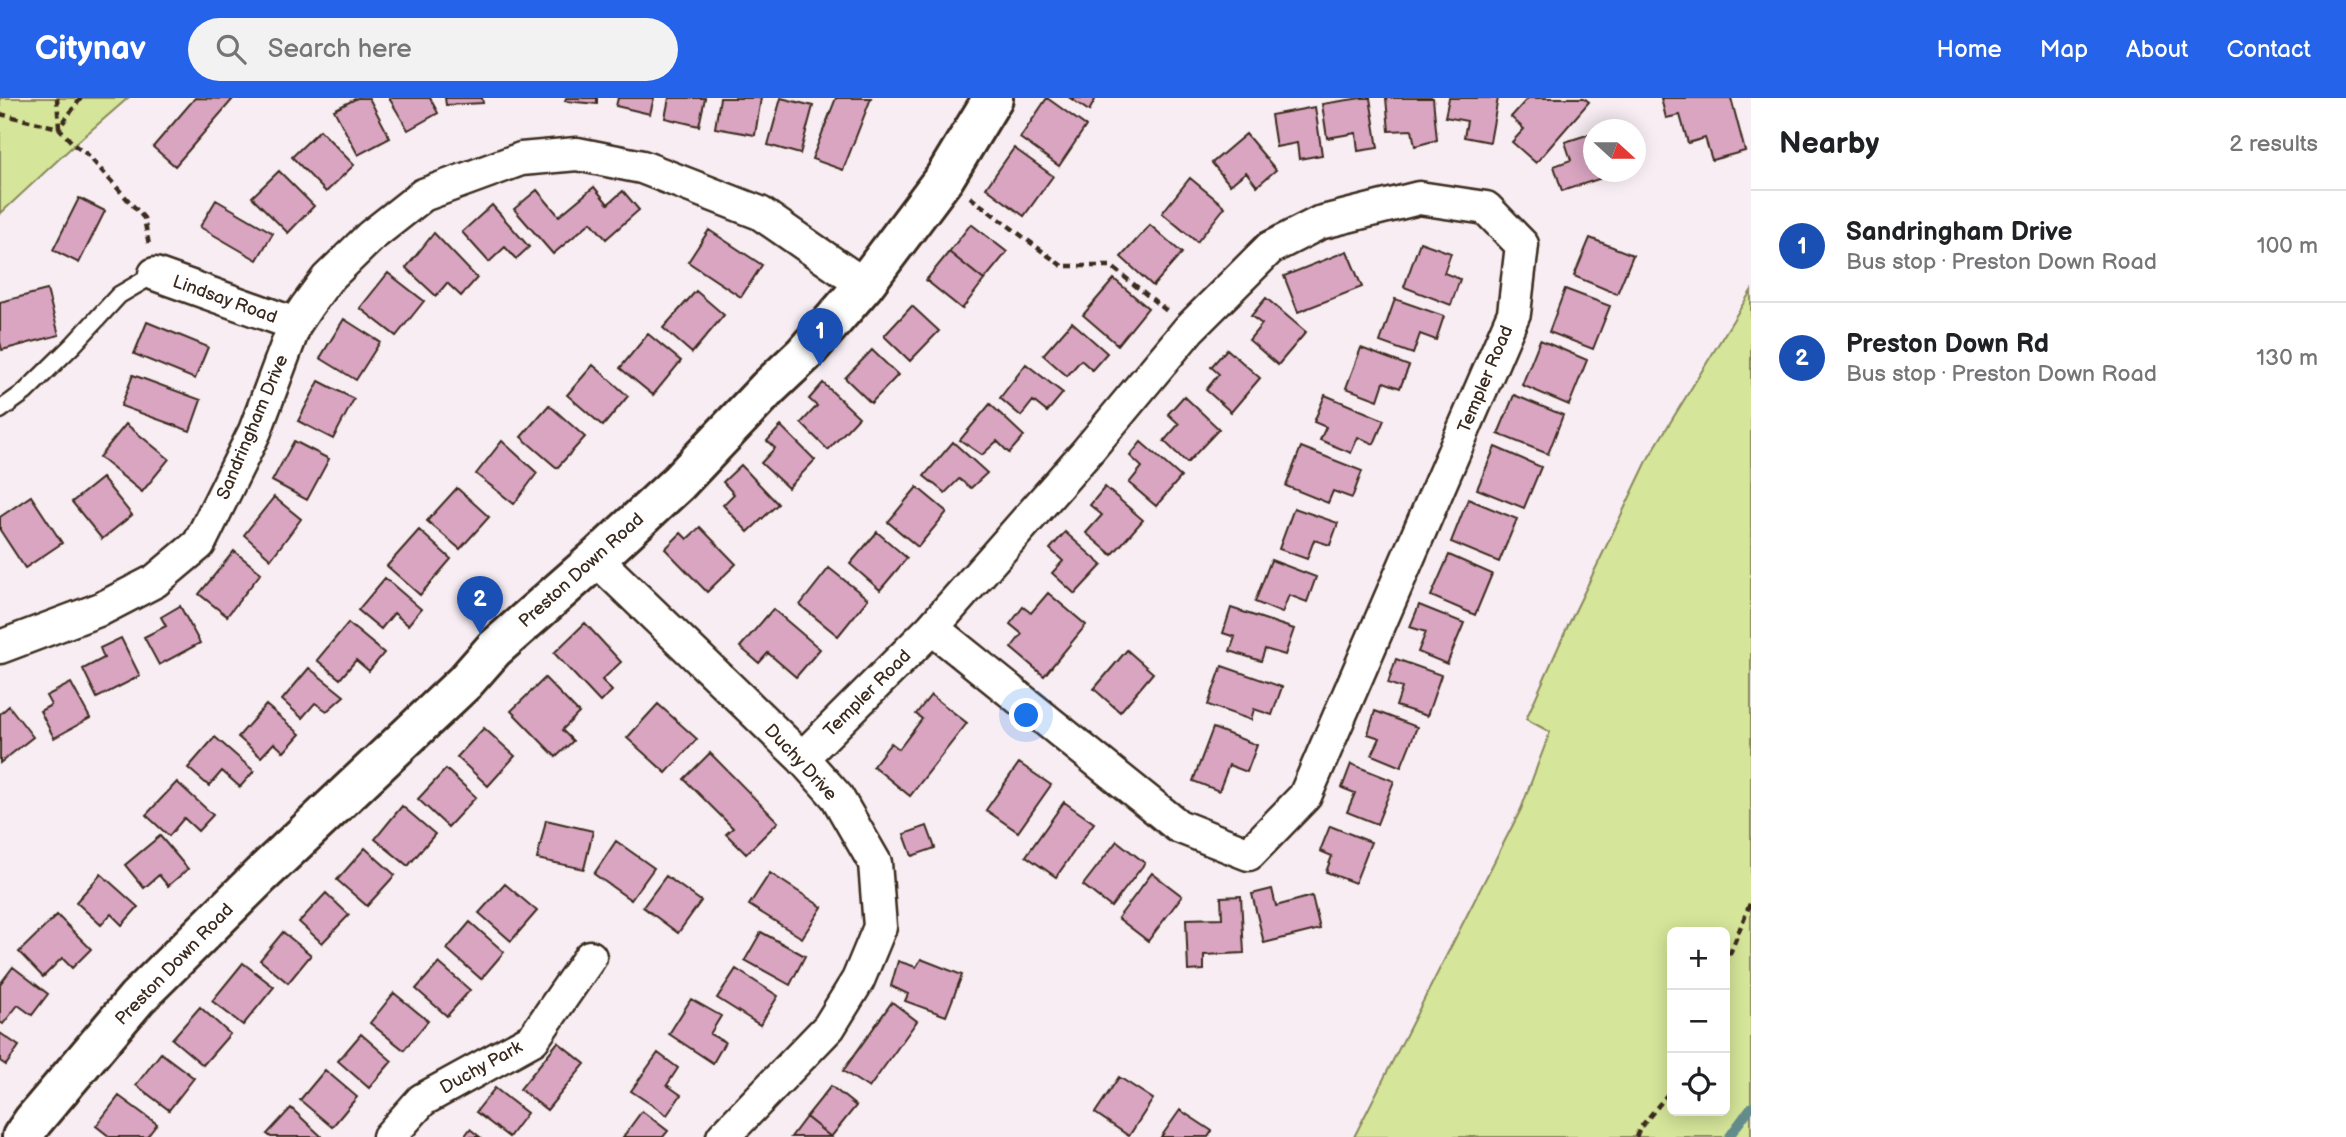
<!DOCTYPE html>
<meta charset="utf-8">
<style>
body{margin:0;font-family:"Balsamiq Sans",sans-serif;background:#f2f2f2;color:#202124}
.controls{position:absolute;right:21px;bottom:21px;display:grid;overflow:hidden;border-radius:10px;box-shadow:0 4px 18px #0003}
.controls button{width:63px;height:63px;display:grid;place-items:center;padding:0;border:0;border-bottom:2px solid #e0e0e0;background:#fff;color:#202124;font:35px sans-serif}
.compass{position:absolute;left:1583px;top:21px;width:63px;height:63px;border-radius:50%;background:#fff;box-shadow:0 4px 18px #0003;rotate:111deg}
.you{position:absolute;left:1027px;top:618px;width:24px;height:24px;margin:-18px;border:5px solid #fff;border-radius:50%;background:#1a73e8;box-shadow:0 0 0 10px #1a73e833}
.badge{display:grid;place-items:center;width:46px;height:46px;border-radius:50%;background:#2563eb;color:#fff;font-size:23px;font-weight:700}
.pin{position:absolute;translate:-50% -58px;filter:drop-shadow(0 2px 4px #0008)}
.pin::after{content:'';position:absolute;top:37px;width:24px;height:21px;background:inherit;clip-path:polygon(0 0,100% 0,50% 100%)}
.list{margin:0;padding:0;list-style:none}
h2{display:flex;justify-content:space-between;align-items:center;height:91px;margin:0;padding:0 28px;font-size:30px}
h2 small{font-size:23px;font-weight:400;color:#757577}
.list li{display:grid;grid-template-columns:46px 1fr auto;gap:21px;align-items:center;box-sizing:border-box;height:112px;padding:0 28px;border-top:2px solid #e0e0e0}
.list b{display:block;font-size:26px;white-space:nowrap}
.list p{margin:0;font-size:23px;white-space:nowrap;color:#757577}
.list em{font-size:23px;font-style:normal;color:#757577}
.icon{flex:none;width:38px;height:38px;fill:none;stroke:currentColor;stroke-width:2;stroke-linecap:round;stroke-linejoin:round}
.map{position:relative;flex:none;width:1751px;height:1039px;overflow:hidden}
header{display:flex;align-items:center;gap:42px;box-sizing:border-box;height:98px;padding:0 35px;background:#2563eb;color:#fff}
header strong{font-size:33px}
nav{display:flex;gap:38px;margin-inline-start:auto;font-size:24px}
.search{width:490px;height:63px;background:#f2f2f2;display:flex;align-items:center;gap:18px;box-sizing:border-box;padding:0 24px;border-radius:38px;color:#757577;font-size:26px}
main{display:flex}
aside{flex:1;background:#fff}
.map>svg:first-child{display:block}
.green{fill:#d5e599;stroke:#88885c;stroke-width:2;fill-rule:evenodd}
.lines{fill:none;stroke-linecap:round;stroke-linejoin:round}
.stream{stroke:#638d8c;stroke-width:9}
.building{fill:#d9a5c1;stroke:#3b2a1e;stroke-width:2}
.service-casing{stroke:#3b2a1e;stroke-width:21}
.minor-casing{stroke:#3b2a1e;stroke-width:37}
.tertiary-casing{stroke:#3b2a1e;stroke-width:44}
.path{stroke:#3b2a1e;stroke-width:4.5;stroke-dasharray:7 5;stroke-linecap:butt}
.service{stroke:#fff;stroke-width:16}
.minor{stroke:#fff;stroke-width:32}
.tertiary{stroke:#fff;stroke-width:38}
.labels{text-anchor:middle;stroke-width:5;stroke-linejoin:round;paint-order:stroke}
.street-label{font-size:18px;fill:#3b2a1e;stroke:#fff}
</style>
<header>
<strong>Citynav</strong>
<div class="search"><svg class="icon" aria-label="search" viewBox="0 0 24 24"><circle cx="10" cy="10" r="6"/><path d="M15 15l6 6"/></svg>Search here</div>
<nav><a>Home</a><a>Map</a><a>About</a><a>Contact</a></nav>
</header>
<main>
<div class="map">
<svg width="1751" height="1039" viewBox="0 0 1751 1039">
<rect width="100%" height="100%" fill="#f7edf3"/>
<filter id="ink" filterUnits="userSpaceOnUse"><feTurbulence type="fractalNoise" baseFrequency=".0143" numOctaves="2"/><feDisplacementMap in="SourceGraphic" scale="14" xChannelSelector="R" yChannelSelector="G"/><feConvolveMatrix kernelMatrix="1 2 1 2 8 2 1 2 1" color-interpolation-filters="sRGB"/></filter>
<g filter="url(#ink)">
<path class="green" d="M0 0H128L74 47 0 116Z
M1751 193V1039H1354L1521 711 1550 634 1526 621 1566 532 1649 359ZM1672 834H1725V1013H1672Z"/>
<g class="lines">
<path class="stream" d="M1729 1039 1751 1009"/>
</g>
<path class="building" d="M195 0 233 1 175 68 153 49Z
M357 0H369L390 40 358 57 334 12Z
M389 0H430L438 15 408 32Z
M445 0H482L483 5 446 7Z
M566 0H597V6L565 3Z
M618 0H654L650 16 616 8Z
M669 0H705L699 28 665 20Z
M720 0H761L755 37 715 30Z
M781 0 813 8 800 56 768 47Z
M836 0H871L843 72 812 61Z
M1047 0 1086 28 1059 68 1020 40Z
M1070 0H1096L1089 13Z
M1361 0H1370L1378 50 1358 53 1356 35 1327 40 1322 6Z
M1386 0H1433L1437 42 1415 48 1412 32 1389 33Z
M1449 0H1498L1490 44 1464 39 1467 23 1445 19Z
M1528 0H1584L1589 4 1536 65 1512 44 1524 31 1511 19Z
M1661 0H1731L1745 53 1712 62 1705 40 1688 45 1680 17 1666 20Z
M1315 9 1322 57 1299 61 1297 45 1276 49 1271 17Z
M320 32 354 67 326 94 292 59Z
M1593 35 1594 74H1606L1608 78 1562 93 1554 68 1571 62 1565 44Z
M1246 36 1276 72 1257 88 1246 74 1230 87 1212 65Z
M1014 50 1053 78 1024 118 986 90Z
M279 73 314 108 288 135 252 99Z
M1190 80 1225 109 1197 144 1162 115Z
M594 89 608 106 623 93 639 112 606 141 591 124 553 156 514 111 537 92 559 118Z
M79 100 105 113 79 165 53 152Z
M216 102 273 135 257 162 200 129Z
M492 107 529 149 516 161 505 149 489 164 462 134Z
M971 126 1007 154 984 182 949 154Z
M1150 127 1182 155 1153 188 1121 159Z
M709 132 762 167 741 199 688 164Z
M434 135 477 180 461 198 447 185 436 198 406 170Z
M1590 140 1633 157 1617 196 1574 178Z
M1420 144 1451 155 1444 175 1460 181 1451 207 1404 189Z
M1347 153 1362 189 1298 214 1284 178Z
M949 154 984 182 962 211 926 182Z
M388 175 424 203 396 238 360 210Z
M1114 181 1148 210 1118 247 1083 217Z
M1565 191 1610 208 1593 251 1549 234Z
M47 192 59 237 2 252 0 244V204Z
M696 193 724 217 692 255 663 230Z
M1266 200 1306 234 1278 267 1249 242 1262 226 1251 218Z
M1395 201 1444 218 1436 242 1420 236 1413 256 1380 244Z
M912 208 939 233 910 263 884 238Z
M344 221 380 244 356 282 320 260Z
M147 224 208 249 195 281 134 256Z
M1072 224 1107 255 1092 272 1081 262 1067 278 1043 257Z
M648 236 681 263 653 297 620 270Z
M1540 242 1587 262 1569 307 1522 287Z
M1361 250 1409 268 1400 290 1384 284 1378 302 1346 290Z
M1227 251 1260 280 1231 314 1206 292 1219 276 1211 269Z
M872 252 898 277 871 305 845 280Z
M1026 266 1063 295 1047 314 1033 303 1021 318 1000 300Z
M593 267 628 298 603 328 567 297Z
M133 277 201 302 190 333 121 308Z
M319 283 354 301 333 341 298 323Z
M823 285 859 319 828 352 801 325 817 308 809 301Z
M1325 297 1384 322 1374 346 1358 339 1351 355 1320 342 1326 329 1314 324Z
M1514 297 1563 317 1548 356 1498 336Z
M1184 298 1219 331 1187 365 1164 343 1179 326 1168 316Z
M990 306 1024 338 1009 355 997 343 982 357 960 342Z
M549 307 585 339 557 370 521 339Z
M126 326 169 361 142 394 99 359Z
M781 328 815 362 788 390 761 365 775 350 767 343Z
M294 343 329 361 307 402 272 383Z
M502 343 537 375 514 406 476 376Z
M953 344 987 375 971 390 959 381 945 395 924 378Z
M1141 344 1181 379 1156 408 1129 385 1142 369 1130 358Z
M1301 349 1362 373 1352 400 1333 393 1328 405 1286 388Z
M1495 349 1541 369 1524 410 1477 391Z
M741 367 778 406 748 434 723 407 734 396 723 384Z
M102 380 132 417 102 441 72 404Z
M917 389 947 414 918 449 888 424Z
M1105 389 1143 422 1112 457 1086 435 1102 417 1090 407Z
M457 390 489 419 460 451 427 423Z
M31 398 62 445 25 470 0 432V419Z
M274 399 301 421 271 461 244 437Z
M1468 401 1517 421 1499 464 1451 444Z
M1294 410 1338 425 1330 447 1314 442 1307 461 1279 451Z
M700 429 736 466 707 494 665 451 681 435 687 441Z
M419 432 451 461 420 497 387 468Z
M877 434 907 460 880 492 850 466Z
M1065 434 1102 467 1075 496 1052 475 1063 463 1050 451Z
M234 453 261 475 227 518 199 496Z
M1449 457 1492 476 1475 517 1431 498Z
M1271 462 1316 479 1307 504 1289 497 1282 515 1255 504Z
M829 470 868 501 838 538 800 507Z
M385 480 421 511 408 527 394 515 381 531 358 512Z
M1048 495 1086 527 1044 578 1011 550 1022 536 1010 526 1023 509 1031 515Z
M1419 507 1464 525 1447 566 1418 554 1426 534 1410 529Z
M180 508 200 545 159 567 144 539 166 528 161 519Z
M1231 510 1294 531 1285 557 1265 551 1261 563 1230 553 1235 539 1223 535Z
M773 511 820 551 796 579 768 555 759 565 740 549Z
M348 525 384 555 369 573 356 562 340 581 317 562Z
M585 525 621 564 602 582 612 593 600 604 554 555Z
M121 540 140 578 97 600 83 571 104 560 100 550Z
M1127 552 1153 575 1120 614 1094 591Z
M1396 561 1441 577 1427 618 1396 608 1402 590 1388 585Z
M1222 568 1282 589 1272 617 1254 611 1251 622 1208 607Z
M309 570 344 598 327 613 315 605 302 620 282 602Z
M545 580 579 615 562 632 573 643 556 659 511 613Z
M71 585 90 620 54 640 40 613 51 607 46 598Z
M931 597 967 625 910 698 873 668 891 645 899 651 922 621 916 616Z
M658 606 697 641 666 675 627 640Z
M266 607 300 636 284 654 274 645 261 659 238 639Z
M9 608 33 639 0 665V616Z
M1375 613 1417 629 1401 669 1372 657 1380 640 1368 636Z
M484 630 515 658 488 688 457 659Z
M1213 630 1257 647 1247 674 1229 667 1219 693 1193 683Z
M215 639 254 673 240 689 222 673 209 688 188 670Z
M710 655 778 724 746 756 726 736 733 730 684 681Z
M1019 665 1051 687 1018 734 986 712Z
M1351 666 1394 683 1377 726 1347 714 1355 695 1342 690Z
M446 671 476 699 448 729 418 701Z
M177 684 213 717 198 733 184 720 169 738 146 717Z
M1064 704 1094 725 1056 779 1026 758Z
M402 708 435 736 408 768 375 741Z
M546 722 593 733 584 771 537 761Z
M927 728 935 750 912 758 904 736Z
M1330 728 1371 744 1355 785 1326 774 1332 758 1320 753Z
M160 738 188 771 168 788 159 777 144 790 125 767Z
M616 743 654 770 631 802 594 776Z
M1117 743 1145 765 1111 809 1083 787Z
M365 750 395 777 367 808 337 782Z
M770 775 822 809 802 840 749 807Z
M1152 775 1182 798 1148 843 1118 820Z
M101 776 138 809 122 827 111 816 101 827 76 804Z
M666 778 701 803 678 835 643 809Z
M505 786 537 813 511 843 479 815Z
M1272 791 1276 808 1312 798 1320 831 1264 845 1252 796Z
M326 795 349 817 322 845 299 824Z
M1241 798 1244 855 1204 857V872L1188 873 1186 821 1222 820 1221 799Z
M57 817 91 851 72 870 62 860 43 879 19 854Z
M470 824 504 854 481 881 447 851Z
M283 834 311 857 288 885 260 862Z
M761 834 805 858 790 887 745 862Z
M921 861 962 877 946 918 905 903 908 896 891 888 898 863 916 869Z
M243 865 274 889 243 927 212 903Z
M439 865 470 892 447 918 416 891Z
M13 869 48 896 32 917 18 907 3 926 0 924V886Z
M736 871 778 898 760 927 717 900Z
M394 895 428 923 404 952 370 925Z
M691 901 721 918 710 936 725 944 713 965 669 936Z
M892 904 917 923 869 990 843 973Z
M200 909 230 936 203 967 172 941Z
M0 935 19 948 6 967 0 963Z
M361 936 392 963 369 990 338 963Z
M558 944 585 966 547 1012 520 991Z
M161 955 194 980 169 1012 136 987Z
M658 955 678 970 667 987 681 997 667 1017 631 993Z
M325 972 357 999 332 1029 300 1002Z
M1119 979 1153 1001 1129 1038 1095 1015Z
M831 988 856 1008 831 1039 806 1019Z
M495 990 527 1015 509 1039 476 1014Z
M119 998 157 1026 147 1039H110L96 1028Z
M291 1010 322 1039H271L267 1036Z
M1180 1012 1212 1033 1208 1039H1161Z
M642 1013 668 1033 663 1039H623Z
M806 1019 831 1039H791Z
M470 1031 480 1039H464Z"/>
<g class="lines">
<defs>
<path id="service" d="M0 312 25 294 73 247 119 197 155 176"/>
<path id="minor" d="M155 176 295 226
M596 461 802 660 837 699 875 765 880 829 858 882 829 929 723 1039
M0 549 101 511 155 483 199 446 255 333 295 226 307 208 327 181 371 138 423 97 521 61 577 56 642 69 760 115 864 187
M802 660 932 530 1085 356 1189 231 1270 150 1319 125 1419 100 1486 110 1522 147 1514 215 1305 698 1249 756 1178 728 932 530
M389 1039 422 1002 533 941 590 859"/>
<path id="tertiary" d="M22 1039 33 1023 137 900 261 777 465 584 494 551 596 461 678 385 768 290 804 256 864 187 945 79 993 0"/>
</defs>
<use href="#service" class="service-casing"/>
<use href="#minor" class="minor-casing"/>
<use href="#tertiary" class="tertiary-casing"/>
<path class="path" d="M81 0 59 30 74 47 87 56 144 120 149 147
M0 16 59 30 57 0
M970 99 1062 168H1111L1167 213
M1725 868 1751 803
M1636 1039 1640 1030 1672 991"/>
<use href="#service" class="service"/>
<use href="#minor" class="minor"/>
<use href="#tertiary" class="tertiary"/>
</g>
</g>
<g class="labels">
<g class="street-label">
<text transform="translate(225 201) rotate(20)" y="6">Lindsay Road</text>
<text transform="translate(1485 281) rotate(-67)" y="6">Templer Road</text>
<text transform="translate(252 329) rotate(-67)" y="6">Sandringham Drive</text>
<text transform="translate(581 472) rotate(-42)" y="6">Preston Down Road</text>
<text transform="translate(867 595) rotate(-45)" y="6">Templer Road</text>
<text transform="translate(801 664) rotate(47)" y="6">Duchy Drive</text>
<text transform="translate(174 866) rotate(-46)" y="6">Preston Down Road</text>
<text transform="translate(481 969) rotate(-29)" y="6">Duchy Park</text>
</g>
</g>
</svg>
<div class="controls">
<button>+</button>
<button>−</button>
<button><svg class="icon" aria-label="locate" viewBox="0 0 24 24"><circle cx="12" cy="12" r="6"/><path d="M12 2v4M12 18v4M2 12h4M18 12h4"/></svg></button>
</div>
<svg class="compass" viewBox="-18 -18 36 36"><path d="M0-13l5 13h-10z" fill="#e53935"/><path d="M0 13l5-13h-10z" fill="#757577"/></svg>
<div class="you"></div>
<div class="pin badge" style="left:820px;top:268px;background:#1a4fb4">1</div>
<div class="pin badge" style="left:480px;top:536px;background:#1a4fb4">2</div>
</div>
<aside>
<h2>Nearby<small>2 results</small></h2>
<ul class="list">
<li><span class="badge" style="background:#1a4fb4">1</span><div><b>Sandringham Drive</b><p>Bus stop · Preston Down Road</p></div><em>100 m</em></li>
<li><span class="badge" style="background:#1a4fb4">2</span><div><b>Preston Down Rd</b><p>Bus stop · Preston Down Road</p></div><em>130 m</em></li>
</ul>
</aside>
</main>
